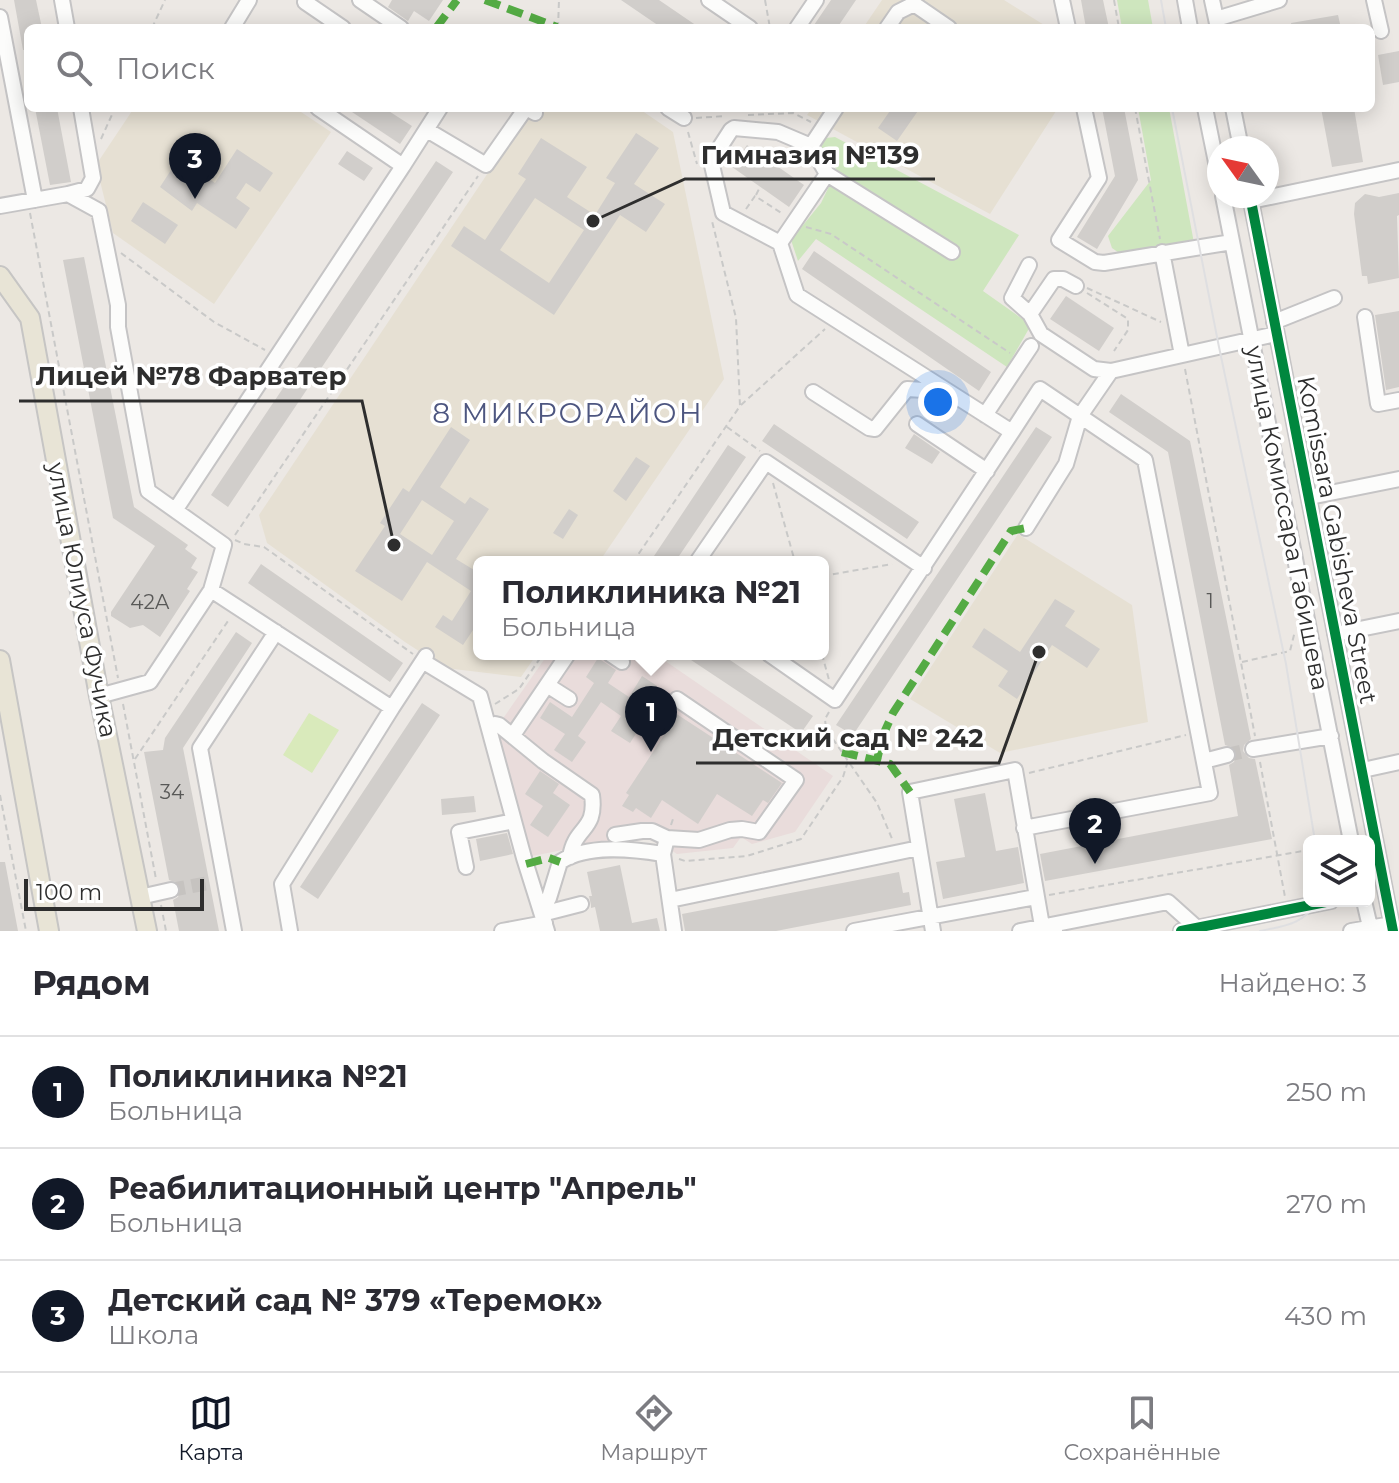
<!DOCTYPE html>
<html lang="ru">
<meta charset="utf-8">
<style>
body{margin:0;font-family:Montserrat,sans-serif;background:#f7f7f7;color:#2b2b33}
.controls{position:absolute;right:24px;bottom:24px;display:grid;overflow:hidden;border-radius:12px;box-shadow:0 4px 20px #0003}
.controls button{width:72px;height:72px;display:grid;place-items:center;padding:0;border:0;border-bottom:2px solid #e1e1e2;background:#fff;color:#2b2b33;font:40px sans-serif}
.compass{position:absolute;left:1207px;top:136px;width:72px;height:72px;border-radius:50%;background:#fff;box-shadow:0 4px 20px #0003;rotate:303deg}
.scale{position:absolute;left:24px;bottom:20px;width:180px;box-sizing:border-box;padding-left:8px;border:4px solid #2e2e2e;border-top:0;font-size:22px;line-height:28px;white-space:nowrap;color:#2e2e2e;-webkit-text-stroke:6px #fff;paint-order:stroke}
.you{position:absolute;left:938px;top:402px;width:28px;height:28px;margin:-20px;border:6px solid #fff;border-radius:50%;background:#1a73e8;box-shadow:0 0 0 12px #1a73e833}
.badge{display:grid;place-items:center;width:52px;height:52px;border-radius:50%;background:#111827;color:#fff;font-size:26px;font-weight:700}
.pin{position:absolute;translate:-50% -66px;filter:drop-shadow(0 2px 4px #0008)}
.pin::after{content:'';position:absolute;top:42px;width:28px;height:24px;background:inherit;clip-path:polygon(0 0,100% 0,50% 100%)}
.popup{position:absolute;left:473px;top:556px;width:356px;height:104px;box-sizing:border-box;display:grid;place-content:center;border-radius:12px;background:#fff;filter:drop-shadow(0 2px 6px #0005);font-size:26px;white-space:nowrap;color:#7c7c81}
.popup b{font-size:30px;color:#2b2b33}
.popup::after{content:'';position:absolute;left:50%;top:100%;margin-left:-16px;border:16px solid transparent;border-top-color:#fff}
.list{margin:0;padding:0;list-style:none}
h2{display:flex;justify-content:space-between;align-items:center;height:104px;margin:0;padding:0 32px;font-size:34px}
h2 small{font-size:26px;font-weight:400;color:#7c7c81}
.list li{display:grid;grid-template-columns:52px 1fr auto;gap:24px;align-items:center;box-sizing:border-box;height:112px;padding:0 32px;border-top:2px solid #e1e1e2}
.list b{display:block;font-size:30px;white-space:nowrap}
.list p{margin:0;font-size:26px;white-space:nowrap;color:#7c7c81}
.list em{font-size:26px;font-style:normal;color:#7c7c81}
.icon{flex:none;width:44px;height:44px;fill:none;stroke:currentColor;stroke-width:2;stroke-linecap:round;stroke-linejoin:round}
.map{position:relative;flex:none;width:1399px;height:931px;overflow:hidden}
.search{position:absolute;background:#fff;box-shadow:0 4px 20px #0003;left:24px;right:24px;top:24px;height:88px;display:flex;align-items:center;gap:20px;box-sizing:border-box;padding:0 28px;border-radius:12px;color:#7c7c81;font-size:30px}
.sheet{height:440px;background:#fff}
nav{display:flex;justify-content:space-around;align-items:center;box-sizing:border-box;height:112px;border-top:2px solid #e1e1e2;background:#fff;font-size:22px;color:#7c7c81}
nav a{display:grid;justify-items:center;gap:4px}
nav .on{color:#111827}
.map>svg:first-child{display:block}
.education{fill:#e6e0d3}
.medical{fill:#e9dcdb}
.green{fill:#cee6be}
.pitch{fill:#d9eabb}
.building{fill:#d1cecb;fill-rule:evenodd}
.lines{fill:none;stroke-linecap:round;stroke-linejoin:round}
.minor-tunnel{stroke:#c6c3c0;stroke-width:14;stroke-dasharray:14 7;stroke-linecap:butt}
.minor-casing{stroke:#c5c4c5;stroke-width:18}
.major-casing{stroke:#c6c5c4;stroke-width:22}
.path{stroke:#c9c9c8;stroke-width:2;stroke-dasharray:6 4;stroke-linecap:butt}
.minor{stroke:#fcfcfb;stroke-width:14}
.major{stroke:#e8e4d6;stroke-width:18}
.tram{stroke:#dfdfe1;stroke-width:2}
.quiet{stroke:#54ab44;stroke-width:8;stroke-dasharray:16 8;stroke-linecap:butt}
.cycleway-casing{stroke:#fff;stroke-width:15}
.cycleway{stroke:#00873e;stroke-width:10}
.labels{text-anchor:middle;stroke-width:7;stroke-linejoin:round;paint-order:stroke}
.number-label{font-size:20px;fill:#585857}
.street-label{font-size:24px;fill:#2e2e2e;stroke:#fff}
.quarter-label{font-size:28px;letter-spacing:2px;fill:#4d5680;stroke:#fff}
.leader{fill:none;stroke:#2e2e2e;stroke-width:3}
.callout-dot{fill:#2e2e2e;stroke:#fff;stroke-width:3}
.callout-label{font-size:26px;text-anchor:middle;font-weight:bold;fill:#2e2e2e;stroke:#fff;stroke-width:7;stroke-linejoin:round;paint-order:stroke}
</style>
<div class="map">
<svg width="1399" height="931" viewBox="0 0 1399 931">
<rect width="100%" height="100%" fill="#ece8e4"/>
<path class="education" d="M882 0H1004L1049 28H863Z
M134 108H295L331 132 214 304 113 233 96 165Z
M538 108H638L673 132 724 379 599 562H479V654H537L521 677 445 668 405 642 267 543 259 515 524 119 532 117Z
M812 108H1058L990 214 807 115Z
M1018 534 1132 605 1148 722 1000 753 910 699Z"/>
<path class="medical" d="M548 654H655L833 776 795 832 752 844 741 837 733 848 677 854 646 834 532 856 497 727Z"/>
<path class="green" d="M1117 0H1148L1153 28H1122Z
M1138 108H1169L1194 243 1122 255 1112 248 1108 236 1151 180Z
M835 137 1019 235 983 291 1031 325 1007 367 816 239 798 261 791 240 821 203 837 170 820 149 826 138Z"/>
<path class="pitch" d="M309 713 339 730 312 773 283 755Z"/>
<path class="building" d="M14 0H36L42 28H28V50H23Z
M392 0H443L429 21 414 11 408 21 388 7Z
M621 0H659L700 28H662Z
M831 0H856L837 28H812Z
M1081 0H1103L1109 28H1086Z
M1338 15 1341 28H1292L1291 23Z
M1399 51V82L1383 85 1378 55Z
M35 108H57L71 182 50 185Z
M346 108H384L412 126 400 144Z
M892 108H920L897 141 878 128Z
M1102 108H1124L1138 180 1097 249 1077 237 1115 176Z
M1321 108H1354L1363 162 1332 167Z
M636 133 659 148 634 184 665 204 646 232 620 215 554 315 451 246 464 226 485 240 526 179 518 174 541 138 587 167 567 197 595 215 615 183 606 178ZM535 198 584 230 549 283 500 250Z
M747 145 804 185 789 207 732 167Z
M237 149 273 173 260 192 246 183 236 198 250 208 236 229 197 203 192 211 160 187 173 167 186 176 192 167 215 183Z
M347 151 373 168 364 181 338 164Z
M436 161 453 172 228 507 211 495Z
M1399 193V215L1397 216 1399 278 1368 284 1367 276H1362L1354 214 1355 203 1365 194 1379 197Z
M143 202 178 225 165 244 131 221Z
M814 251 991 372 979 391 802 269Z
M84 257 134 507 188 545 185 549 197 558 191 568 198 572 187 589 190 591 160 637 143 625 130 628 111 616V612L155 546 113 518 63 260Z
M1066 296 1114 328 1099 351 1050 319Z
M1399 311V387L1386 390 1375 315Z
M1121 394 1190 441 1251 739 1244 745 1243 751 1249 758 1255 759 1272 839 1045 881 1040 854 1238 816 1229 765 1234 762 1237 753 1234 748 1225 745 1168 452 1109 412Z
M774 424 919 522 907 539 762 441Z
M451 427 470 440 440 487 465 504 470 497 489 509 456 559 479 573V621L463 645 435 627 443 615 452 621 471 591 427 562 402 601 355 571 385 526 380 523 403 488 409 492ZM422 500 454 521 432 555 400 534Z
M1036 427 1052 437 853 735 836 725Z
M914 434 940 452 932 464 905 448Z
M728 445 746 457 675 562H650Z
M636 457 650 466 626 501 613 491Z
M569 509 578 515 563 539 553 533Z
M261 564 403 663 390 682 248 583Z
M1055 599 1075 611 1065 626 1100 649 1087 668 1052 645 1017 699 998 686 1008 671 972 647 984 628 1020 652Z
M236 632 252 643 183 748 219 931H179L173 900 178 897 181 889 178 883 169 880 144 752 163 750 165 738Z
M682 654H721L813 716 801 733Z
M598 658 616 670 608 683 629 697 642 676 657 686 643 708 650 712 630 743 611 731 621 716 601 702 578 736 586 742 572 762 554 750 565 734 540 718 550 702 572 717 594 683 586 677Z
M422 703 440 715 318 899 300 887Z
M669 709 782 783 768 803 763 800 752 816 717 794 698 824 662 800 651 818 636 808 633 812 622 806 629 795 626 793 670 726 661 721Z
M540 771 559 784 553 793 570 805 548 837 530 825 543 806 525 794Z
M985 793 996 851 1018 847 1024 883 943 899 936 862 965 857 954 799Z
M474 796 476 812 442 815 441 799Z
M507 833 513 854 480 861 476 839Z
M0 862H5L18 931H0Z
M620 865 632 923 657 918 660 931H600L595 907 591 908V905L589 896H592L587 872Z
M899 872 903 893 909 892 911 905 776 931H685L682 914Z"/>
<g class="lines">
<path class="minor-tunnel" d="M1227 755 1253 749
M171 890 209 883"/>
<defs>
<path id="minor" d="M62 0 67 28
M360 0 401 28
M709 0 750 28
M1062 0 1068 28
M1185 0 1190 28
M1212 0 1218 28
M1374 0 1381 31
M305 2 343 28
M0 17 35 200
M1216 19 1279 0
M232 28 249 0
M797 28 816 0
M887 28 898 12 914 4 949 28
M318 108 403 166 440 108
M668 108 684 118
M1084 108 1099 178 1059 240 1095 262 1104 263 1232 242
M1205 108 1219 177
M1233 108 1241 148
M427 130 486 165 526 108 535 113
M811 146 778 132 734 128 731 130 711 161 723 213 780 243 797 295 1012 432 1040 389 1080 416 1066 464 1026 528
M827 174 952 252
M68 194 87 189 93 178 81 108
M1223 196 1351 841
M1250 196 1393 931
M1251 201 1399 170
M0 206 68 194 99 211 118 305V327L148 491 224 545 211 590 392 708 426 656
M780 243 827 174 811 146 836 108
M1162 252 1182 355
M1029 265 1012 298 1030 314 1041 334 1094 369 1111 371
M1030 314 1054 279H1063L1076 286
M1365 317 1378 404 1399 400
M1274 322 1334 298
M813 392 869 428 875 429 907 389 924 390 935 383
M985 415 1031 346
M917 424 987 471
M1310 497 1399 479
M176 509 403 166
M697 562 766 462 924 568
M1335 634 1399 621
M610 654 622 662
M769 654 835 700 1012 432
M424 662 480 696 524 858 547 931
M547 685 569 699
M99 696 150 682 211 590
M490 731 495 724 499 725 543 761 592 795C597 832 575 825 570 857
M513 735 568 654
M1253 749 1331 736
M1204 761 1227 755
M1363 770 1399 762
M1024 828 1210 793 1145 460 1080 416 1111 371 1276 334
M615 835 642 831H652L667 838
M466 867 459 832 514 821
M140 897 171 890
M670 900 919 848
M1364 901 1371 931
M542 911 549 898 560 862C587 844 632 849 663 854
M542 914 581 904
M234 931 200 748 276 632
M290 931 282 884 392 708
M502 931 545 923
M674 931 663 854 667 838 699 840 730 830 742 829 759 832 796 780 677 699
M854 931 1036 897
M933 931 910 792 1015 770 1042 926 1055 931
M1020 931 1168 902 1197 928
M1181 931 1331 901
M1351 931 1392 924"/>
<path id="major" d="M0 276 30 318 99 696 147 931
M0 660 49 931"/>
</defs>
<use href="#minor" class="minor-casing"/>
<use href="#major" class="major-casing"/>
<path class="path" d="M765 0 770 28
M1114 0 1119 28
M152 28 165 0
M558 28 559 0
M1135 108 1160 239
M748 115 793 113 811 122
M696 118 725 116
M688 132 697 164
M101 139 115 108
M756 195 760 187
M746 209 755 196 783 214
M30 213 118 678
M806 227 831 234 1010 353
M121 253 214 322 265 350
M1087 288 1161 322
M1087 293 1128 319V330L1114 351
M1185 369 1255 736
M741 405 825 329
M727 427 760 451
M773 483 795 562
M1330 534C1337 546 1340 559 1338 573
M235 535 478 176
M235 540 244 544 264 547 413 654
M633 562 740 406 736 318 712 221
M823 576 892 564
M822 654 829 680
M1242 662 1290 651 1295 631
M123 704 156 879
M495 704 519 689 543 654
M829 712 825 719 826 729 877 803 893 841
M135 759 230 618
M1260 762 1285 897
M1029 773 1186 735
M0 795 26 931
M671 825 674 816
M679 859 685 861 747 856 801 839 843 777 848 761
M1049 895 1309 850
M161 905 166 931"/>
<use href="#minor" class="minor"/>
<use href="#major" class="major"/>
<path class="tram" d="M1161 0 1166 28
M1172 108 1219 347 1286 664 1315 841
M1260 931C1284 926 1305 924 1317 901"/>
<path class="quiet" d="M485 0 557 27
M436 28 457 0
M842 752 890 764 910 792
M877 760 883 735 893 713 1011 531 1026 528
M526 864 549 858 560 862"/>
<defs>
<path id="cycleway" d="M1250 196 1393 931
M1181 931 1331 901"/>
</defs>
<use href="#cycleway" class="cycleway-casing"/>
<use href="#cycleway" class="cycleway"/>
</g>
<g class="labels">
<g class="number-label">
<text x="1210" y="608">1</text>
<text x="150" y="609">42А</text>
<text x="172" y="799">34</text>
</g>
<g class="street-label">
<text transform="translate(1287 518) rotate(79)" y="8">улица Комиссара Габишева</text>
<text transform="translate(1337 540) rotate(79)" y="8">Komissara Gabisheva Street</text>
<text transform="translate(82 600) rotate(79)" y="8">улица Юлиуса Фучика</text>
</g>
<g class="quarter-label">
<text x="568" y="423">8 МИКРОРАЙОН</text>
</g>
</g>
<path class="leader" d="M593 221L685 179H935M394 545L362 401H19M1039 652L999 763H696"/>
<g class="callout-dot">
<circle cx="593" cy="221" r="8"/>
<circle cx="394" cy="545" r="8"/>
<circle cx="1039" cy="652" r="8"/>
</g>
<g class="callout-label">
<text x="810" y="164">Гимназия №139</text>
<text x="191" y="385">Лицей №78 Фарватер</text>
<text x="848" y="747">Детский сад № 242</text>
</g>
</svg>
<div class="controls">
<button><svg class="icon" aria-label="layers" viewBox="0 0 24 24"><path d="M12 4l9 5-9 5-9-5zM3 14l9 5 9-5"/></svg></button>
</div>
<svg class="compass" viewBox="-18 -18 36 36"><path d="M0-13l5 13h-10z" fill="#e53935"/><path d="M0 13l5-13h-10z" fill="#7c7c81"/></svg>
<div class="scale">100 m</div>
<div class="you"></div>
<div class="pin badge" style="left:651px;top:752px">1</div>
<div class="popup"><b>Поликлиника №21</b>Больница</div>
<div class="pin badge" style="left:1095px;top:864px">2</div>
<div class="pin badge" style="left:195px;top:199px">3</div>
<div class="search"><svg class="icon" aria-label="search" viewBox="0 0 24 24"><circle cx="10" cy="10" r="6"/><path d="M15 15l6 6"/></svg>Поиск</div>
</div>
<section class="sheet">
<h2>Рядом<small>Найдено: 3</small></h2>
<ul class="list">
<li><span class="badge">1</span><div><b>Поликлиника №21</b><p>Больница</p></div><em>250 m</em></li>
<li><span class="badge">2</span><div><b>Реабилитационный центр &quot;Апрель&quot;</b><p>Больница</p></div><em>270 m</em></li>
<li><span class="badge">3</span><div><b>Детский сад № 379 «Теремок»</b><p>Школа</p></div><em>430 m</em></li>
</ul>
</section>
<nav>
<a class="on"><svg class="icon" aria-label="map" viewBox="0 0 24 24"><path d="M3 6l6-2 6 2 6-2v14l-6 2-6-2-6 2zM9 4v14M15 6v14"/></svg>Карта</a>
<a><svg class="icon" aria-label="directions" viewBox="0 0 24 24"><path d="M12 3l9 9-9 9-9-9zM9 14v-3h6M13 9l2 2-2 2"/></svg>Маршрут</a>
<a><svg class="icon" aria-label="saved" viewBox="0 0 24 24"><path d="M7 4h10v16l-5-4-5 4z"/></svg>Сохранённые</a>
</nav>
